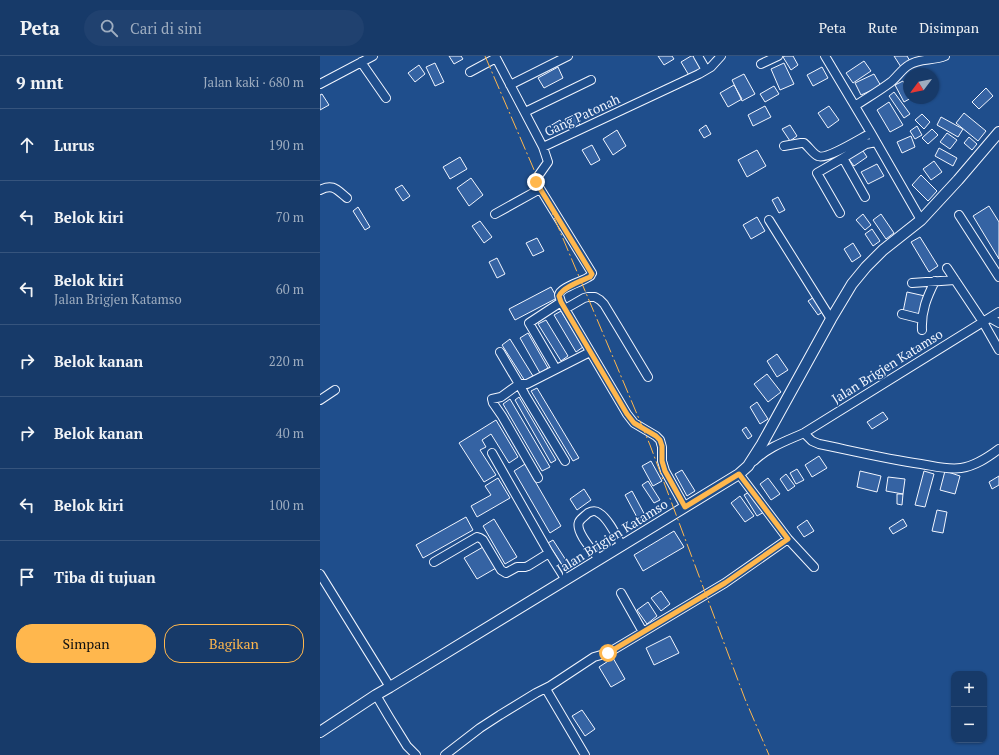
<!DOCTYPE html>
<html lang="id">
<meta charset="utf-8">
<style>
body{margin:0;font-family:"PT Serif",serif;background:#20416f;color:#f1f3f6}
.controls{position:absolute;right:12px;bottom:12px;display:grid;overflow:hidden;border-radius:8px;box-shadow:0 1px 3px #0004}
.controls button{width:36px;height:36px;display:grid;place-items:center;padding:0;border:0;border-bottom:1px solid #36547d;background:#173a69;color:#f1f3f6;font:20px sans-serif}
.compass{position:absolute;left:583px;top:12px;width:36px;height:36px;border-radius:50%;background:#173a69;box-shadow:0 1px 3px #0004;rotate:238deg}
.stop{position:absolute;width:12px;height:12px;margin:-9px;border:3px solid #ffb74d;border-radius:50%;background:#fff}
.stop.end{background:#ffb74d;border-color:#fff;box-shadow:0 1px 4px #0008}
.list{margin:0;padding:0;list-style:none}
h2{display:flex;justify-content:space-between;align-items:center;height:52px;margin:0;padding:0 16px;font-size:17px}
h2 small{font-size:13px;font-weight:400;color:#9eadc0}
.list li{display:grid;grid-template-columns:26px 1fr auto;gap:12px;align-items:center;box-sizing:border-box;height:72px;padding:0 16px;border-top:1px solid #36547d}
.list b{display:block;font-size:15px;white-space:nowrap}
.list p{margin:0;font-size:13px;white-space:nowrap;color:#9eadc0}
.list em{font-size:13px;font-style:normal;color:#9eadc0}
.actions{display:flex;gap:8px;padding:12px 16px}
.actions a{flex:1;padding:9px 0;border:1px solid #ffb74d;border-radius:16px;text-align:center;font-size:14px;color:#ffb74d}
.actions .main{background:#ffb74d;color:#111}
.icon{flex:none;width:22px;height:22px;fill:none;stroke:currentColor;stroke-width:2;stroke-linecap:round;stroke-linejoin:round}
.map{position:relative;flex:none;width:679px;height:699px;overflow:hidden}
header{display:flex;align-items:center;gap:24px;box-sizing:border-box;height:56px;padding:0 20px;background:#173a69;border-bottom:1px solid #36547d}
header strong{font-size:19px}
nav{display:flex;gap:22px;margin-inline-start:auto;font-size:14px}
.search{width:280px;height:36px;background:#20416f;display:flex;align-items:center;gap:10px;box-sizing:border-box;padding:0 14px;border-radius:22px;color:#9eadc0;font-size:15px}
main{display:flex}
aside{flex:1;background:#173a69}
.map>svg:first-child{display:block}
.building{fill:#3563a3;stroke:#f2f6ff}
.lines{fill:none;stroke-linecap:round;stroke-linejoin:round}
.minor-casing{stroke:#f2f6ff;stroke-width:10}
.major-casing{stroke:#f2f6ff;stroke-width:12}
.minor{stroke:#1f4e8c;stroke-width:8}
.major{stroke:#1f4e8c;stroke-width:10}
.power{stroke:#ffb74d;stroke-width:1;stroke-dasharray:14 3 2 3;stroke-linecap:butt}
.route{stroke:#ffb74d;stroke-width:5}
.labels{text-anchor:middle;stroke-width:3;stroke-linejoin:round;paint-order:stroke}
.street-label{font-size:13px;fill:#f2f6ff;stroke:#1f4e8c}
</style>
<header>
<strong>Peta</strong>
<div class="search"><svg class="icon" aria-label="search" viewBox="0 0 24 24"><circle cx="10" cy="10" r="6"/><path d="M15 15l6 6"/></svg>Cari di sini</div>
<nav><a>Peta</a><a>Rute</a><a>Disimpan</a></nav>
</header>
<main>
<aside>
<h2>9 mnt<small>Jalan kaki · 680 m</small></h2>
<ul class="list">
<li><svg class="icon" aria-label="ahead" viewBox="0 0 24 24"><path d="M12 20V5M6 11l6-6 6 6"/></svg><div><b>Lurus</b></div><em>190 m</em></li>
<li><svg class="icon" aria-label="left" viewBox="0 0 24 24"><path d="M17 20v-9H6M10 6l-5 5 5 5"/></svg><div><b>Belok kiri</b></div><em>70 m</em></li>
<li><svg class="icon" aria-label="left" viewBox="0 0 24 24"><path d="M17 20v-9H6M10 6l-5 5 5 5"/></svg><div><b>Belok kiri</b><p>Jalan Brigjen Katamso</p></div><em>60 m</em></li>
<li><svg class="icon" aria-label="right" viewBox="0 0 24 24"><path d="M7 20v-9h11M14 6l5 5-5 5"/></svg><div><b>Belok kanan</b></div><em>220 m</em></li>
<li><svg class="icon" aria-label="right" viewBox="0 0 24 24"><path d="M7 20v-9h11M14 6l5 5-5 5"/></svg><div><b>Belok kanan</b></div><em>40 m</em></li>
<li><svg class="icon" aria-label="left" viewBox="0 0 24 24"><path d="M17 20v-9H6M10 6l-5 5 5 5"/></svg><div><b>Belok kiri</b></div><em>100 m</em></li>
<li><svg class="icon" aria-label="arrive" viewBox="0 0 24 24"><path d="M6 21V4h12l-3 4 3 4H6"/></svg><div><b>Tiba di tujuan</b></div></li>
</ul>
<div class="actions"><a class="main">Simpan</a><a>Bagikan</a></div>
</aside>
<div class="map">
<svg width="679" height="699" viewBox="0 0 679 699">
<rect width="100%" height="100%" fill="#1f4e8c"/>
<path class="building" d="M129 0H141L143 3 134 8Z
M338 0H352L354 3 344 9Z
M371 0H375L383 13 370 21 361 6Z
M465 0H473L478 9 471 14 463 1Z
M574 0H587L590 5 581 11Z
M544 5 551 15 533 27 526 17Z
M115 7 124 26 115 30 106 11Z
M464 7 474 28 460 34 451 13Z
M99 9 105 18 95 26 88 17Z
M238 11 243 22 224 32 218 22Z
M502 11 508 22 493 30 487 19Z
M424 18 435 38 422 45 412 24Z
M554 18 561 30 541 39 535 27Z
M583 25 589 36V42H591L584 46 575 29Z
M414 29 422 43 408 51 400 37Z
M454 30 459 38 445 46 440 38Z
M666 32 673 40 659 53 652 46Z
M574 36 590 58 584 62 569 40Z
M2 38 9 49 0 54V39Z
M569 46 583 69 570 76 557 54Z
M445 50 451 61 433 70 428 59Z
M509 50 519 64 508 72 498 57Z
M644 57 666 75 658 85 636 67Z
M256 58 260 69 249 74 245 63Z
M602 58 610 66 604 73 595 64Z
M621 61 643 73 638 81 617 69Z
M240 64 244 71 234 77 230 70Z
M386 69 391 78 384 82 379 74Z
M470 69 477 80 470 85 462 73Z
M597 70 602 79 595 83 590 75Z
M612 73 618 79 608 88 602 82Z
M297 74 306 90 293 99 283 83Z
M627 77 637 84 630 93 620 86Z
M591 80 595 91 582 97 577 86Z
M649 81 657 88 652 94 644 87Z
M272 89 280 104 271 109 262 94Z
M539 89 547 101 534 110 525 98Z
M619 92 637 102 633 110 615 100Z
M437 94 446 110 427 121 418 104Z
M140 101 147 113 130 123 123 111Z
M614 105 622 116 611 124 603 113Z
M557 108 564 120 548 128 541 116Z
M601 119 617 135 608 145 592 129Z
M151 122 163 139 149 150 137 132Z
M82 129 90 140 83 145 75 133Z
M458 141 465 154 459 157 452 144Z
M669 150 679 166V203L653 160Z
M38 151 50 171 45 174 33 155Z
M543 158 551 169 545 174 536 164Z
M561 158 574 177 566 183 553 164Z
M437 161 445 175 431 183 423 169Z
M160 165 172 181 164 187 152 170Z
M552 173 560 185 553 190 545 178Z
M600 181 618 210 609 216 591 186Z
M217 182 224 195 213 200 206 187Z
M533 187 541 200 532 206 524 193Z
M177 202 185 218 177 222 169 206Z
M231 231 237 242 195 264 189 253Z
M587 236 605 240 600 260 583 256Z
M494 241 504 255 498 259 488 245Z
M241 255 263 291 256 296 234 259Z
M226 264 248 300 241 305 218 268Z
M208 277 228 312 220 317 200 282Z
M190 283 213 320 205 325 182 289Z
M457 298 468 314 457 321 447 305Z
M447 318 461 336 448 346 434 328Z
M217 332 259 402 253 405 211 335Z
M199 341 236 404 231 407 195 344Z
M190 343 230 411 222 415 183 348Z
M437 346 448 363 440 368 430 351Z
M563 356 568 363 552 373 547 366Z
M176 364 198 401 189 407 171 378 162 384 166 391 160 394 176 419 164 426 139 387Z
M426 371 432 380 428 383 422 374Z
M499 400 507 412 492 421 485 409Z
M331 405 342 425 333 430 322 410Z
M205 408 241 470 230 477 194 415Z
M477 413 484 424 476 428 470 417Z
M362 414 375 435 367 440 355 418Z
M540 415 561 420 557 436 537 431Z
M604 415 614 418 605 451 595 449Z
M625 415 640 420 635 438 620 434Z
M466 418 475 430 468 435 460 423Z
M679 420V429L672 433 669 426Z
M568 421 585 423 583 438 566 435Z
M178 422 190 442 157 461 151 450 171 439 165 430Z
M448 422 460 438 451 444 440 428Z
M328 425 340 444 334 447 322 429Z
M264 433 271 444 257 454 250 443Z
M312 435 326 461 319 465 305 439Z
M431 435 444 456 437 460 424 439Z
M577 438H583L582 449 577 448Z
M420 440 434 460 425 466 411 447Z
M617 454 627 456 623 477 612 475Z
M146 461 153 474 103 502 96 489Z
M174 463 197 501 185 508 163 470Z
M583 463 587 470 573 478 569 472Z
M487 464 494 475 484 481 477 471Z
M354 475 364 491 323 515 314 499Z
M233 484 251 512 246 515 228 487Z
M163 491 176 512 157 523 144 502Z
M341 535 350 548 341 555 331 542Z
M328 546 337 560 327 568 317 554Z
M350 580 359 597 334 609 326 592Z
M293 602 305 623 291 631 279 611Z
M262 654 275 673 265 680 252 660Z"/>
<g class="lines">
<defs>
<path id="minor" d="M175 0 223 91 379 18 391 11 401 0
M378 0 386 14
M505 0 551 77 601 164
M41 6 66 42
M441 8 458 0
M150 16 176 2
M0 28 53 0
M190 29 248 0
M535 50C547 42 559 35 571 26 577 21 582 13 589 9 599 2 613 5 625 0
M205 56 271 24
M464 90 481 87H484C489 91 493 98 498 100 507 104 541 82 551 77
M223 91 228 106 216 123V126L272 217C271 218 271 220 270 220 265 225 240 231 239 239 239 240 241 245 241 246L307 358 314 367 336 380 340 384 342 391V405L345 415 365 451
M0 134C13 127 17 134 27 142
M545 141 523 102 546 88 556 86
M520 157 497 117 523 102
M175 158 220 133
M639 159 679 221
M449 164 511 263
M627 212 663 266 679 294
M592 227 635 224
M245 253 264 242 268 241H275L280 244 284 248 298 271 328 321
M582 258 602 263
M670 262 679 267
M602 274C601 255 607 241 615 225
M180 296 199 328 181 341 172 343 173 347 182 360 218 422
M236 313 209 267 241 246
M0 344 15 334
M484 377 492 385 499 388C533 395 566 403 601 408 614 410 627 414 641 412 655 410 667 402 679 393
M172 397 229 497 246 524
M245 405 205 339 199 328H207L270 296
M434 405C448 391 466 385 484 377L679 256
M419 418 468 483 494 511
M279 503C273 495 255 476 259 466 261 462 265 460 268 457 272 455 275 454 279 457 288 462 297 481 302 490
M114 506 157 481 160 482 163 484 181 514 186 517 197 511H205L208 510 229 497
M0 518 70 631
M301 537 323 576
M226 633 265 699
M56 639 69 661 87 690 96 699
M125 699 160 672 180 659 216 637 230 630 274 601 288 597 405 527 468 483"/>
<path id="major" d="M0 676 56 639 70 631 419 418 428 410 442 388 511 263 532 228 546 211 563 194 601 164 638 124 679 76"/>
</defs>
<use href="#minor" class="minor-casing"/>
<use href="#major" class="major-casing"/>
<use href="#minor" class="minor"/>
<use href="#major" class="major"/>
<path class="power" d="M165 0 212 109 330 389 425 643 449 699"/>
</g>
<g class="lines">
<path class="route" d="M216 126 272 218 270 221C261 225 243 231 239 240L241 246 307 358 314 367 336 380 340 384 342 390V405L345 415 365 451 419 418 468 483 405 527 288 597"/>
</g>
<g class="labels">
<g class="street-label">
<text transform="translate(262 59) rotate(-25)" y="5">Gang Patonah</text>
<text transform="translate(567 310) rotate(-32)" y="5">Jalan Brigjen Katamso</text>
<text transform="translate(292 480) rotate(-32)" y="5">Jalan Brigjen Katamso</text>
</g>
</g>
</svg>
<div class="controls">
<button>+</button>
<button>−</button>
</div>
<svg class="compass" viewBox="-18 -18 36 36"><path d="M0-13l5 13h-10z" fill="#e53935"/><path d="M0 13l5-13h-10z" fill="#9eadc0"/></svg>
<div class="stop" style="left:288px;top:597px"></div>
<div class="stop end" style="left:216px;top:126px"></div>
</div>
</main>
